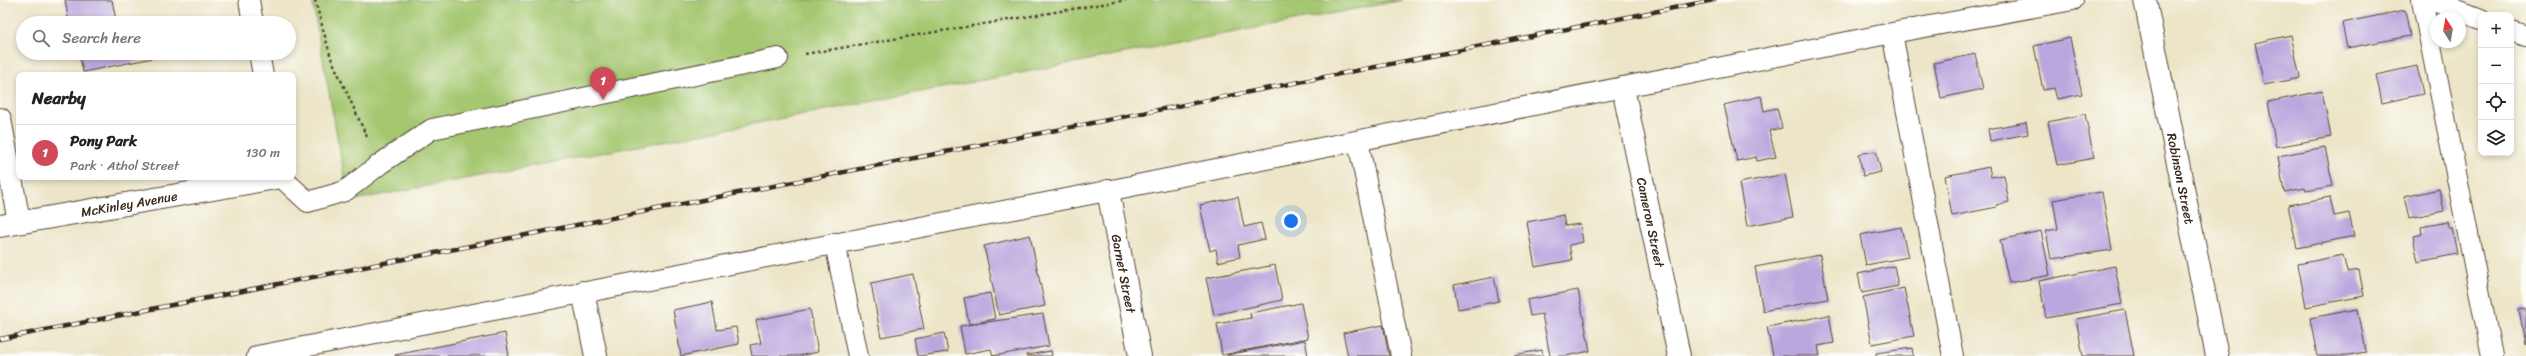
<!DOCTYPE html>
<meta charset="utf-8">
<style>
body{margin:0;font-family:Sriracha,sans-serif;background:#f6f6f6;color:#222}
.controls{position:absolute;right:12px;top:12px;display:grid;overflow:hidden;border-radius:8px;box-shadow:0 2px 6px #0003}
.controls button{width:36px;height:36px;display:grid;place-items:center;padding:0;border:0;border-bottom:1px solid #e0e0e0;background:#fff;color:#222;font:20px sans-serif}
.compass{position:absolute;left:2430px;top:12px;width:36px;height:36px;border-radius:50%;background:#fff;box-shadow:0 2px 6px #0003;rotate:349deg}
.you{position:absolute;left:1291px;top:221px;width:14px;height:14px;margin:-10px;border:3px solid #fff;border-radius:50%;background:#1a73e8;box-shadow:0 0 0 6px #1a73e833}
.badge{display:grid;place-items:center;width:26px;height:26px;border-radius:50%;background:#d1495b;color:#fff;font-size:13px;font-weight:700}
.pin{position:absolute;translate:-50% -33px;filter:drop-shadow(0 1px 2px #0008)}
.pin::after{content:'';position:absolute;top:21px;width:14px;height:12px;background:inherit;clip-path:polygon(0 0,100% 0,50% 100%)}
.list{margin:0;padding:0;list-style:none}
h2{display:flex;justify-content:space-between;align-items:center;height:52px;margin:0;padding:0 16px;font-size:17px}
h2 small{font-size:13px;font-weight:400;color:#767676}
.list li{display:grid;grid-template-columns:26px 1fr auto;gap:12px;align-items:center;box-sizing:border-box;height:56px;padding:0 16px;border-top:1px solid #e0e0e0}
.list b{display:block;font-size:15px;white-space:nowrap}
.list p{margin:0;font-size:13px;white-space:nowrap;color:#767676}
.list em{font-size:13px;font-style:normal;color:#767676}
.icon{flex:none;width:22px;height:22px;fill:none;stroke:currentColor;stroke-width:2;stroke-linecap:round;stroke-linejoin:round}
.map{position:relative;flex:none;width:2526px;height:356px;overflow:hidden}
.search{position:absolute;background:#fff;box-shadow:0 2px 6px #0003;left:16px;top:16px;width:280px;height:44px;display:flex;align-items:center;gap:10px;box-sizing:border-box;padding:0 14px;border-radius:22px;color:#767676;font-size:15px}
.panel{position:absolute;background:#fff;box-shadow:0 2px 6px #0003;left:16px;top:72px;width:280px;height:108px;border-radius:8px}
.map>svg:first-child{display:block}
.green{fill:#a4c770;stroke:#707847}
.building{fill:#baa7de}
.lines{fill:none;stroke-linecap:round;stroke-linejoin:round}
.lane-casing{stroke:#564637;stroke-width:22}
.street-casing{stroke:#564637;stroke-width:24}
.path{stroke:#564637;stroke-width:2.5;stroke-dasharray:3 3;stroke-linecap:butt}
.lane{stroke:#fff;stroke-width:20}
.street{stroke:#fff;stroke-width:22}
.rail-casing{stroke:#3b2a1e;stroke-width:4.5}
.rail{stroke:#fdfcf7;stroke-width:3;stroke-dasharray:9;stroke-linecap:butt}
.labels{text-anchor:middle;stroke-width:3;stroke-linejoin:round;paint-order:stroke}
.street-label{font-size:13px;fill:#3b2a1e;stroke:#fdfcf7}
</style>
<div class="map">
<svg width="2526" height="356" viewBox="0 0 2526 356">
<rect width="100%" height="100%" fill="#fdfcf7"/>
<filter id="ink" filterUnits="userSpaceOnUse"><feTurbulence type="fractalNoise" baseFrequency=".025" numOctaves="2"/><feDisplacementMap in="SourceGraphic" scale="8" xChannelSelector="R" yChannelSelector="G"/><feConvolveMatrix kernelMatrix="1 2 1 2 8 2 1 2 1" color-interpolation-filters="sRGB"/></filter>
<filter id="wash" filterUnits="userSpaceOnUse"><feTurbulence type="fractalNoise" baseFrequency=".012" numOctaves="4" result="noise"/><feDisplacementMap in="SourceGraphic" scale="16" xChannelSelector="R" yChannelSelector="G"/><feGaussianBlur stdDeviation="0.9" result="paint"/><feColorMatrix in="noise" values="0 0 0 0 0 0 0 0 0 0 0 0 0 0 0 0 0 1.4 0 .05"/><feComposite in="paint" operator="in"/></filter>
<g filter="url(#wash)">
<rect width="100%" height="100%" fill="#ece5c7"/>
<path class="green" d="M312 0H1403L349 201Z"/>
<g id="blocks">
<path class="building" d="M65 0H112L116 20 99 23H69Z
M2405 10 2410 36 2347 48 2342 23Z
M2291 35 2300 78 2264 85 2255 43Z
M2070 38 2082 94 2057 99 2054 88 2043 90 2034 46Z
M79 53H152L153 58 83 72Z
M1975 54 1983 89 1941 98 1934 63Z
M2417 66 2423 94 2382 103 2376 75Z
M2322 91 2331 137 2276 147 2268 102Z
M1761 96 1764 111 1777 108 1782 128 1769 131 1776 157 1757 161 1756 157 1737 161 1724 105Z
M2085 114 2094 158 2057 165 2048 122Z
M2026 122 2028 134 1990 141 1988 129Z
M2325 147 2333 186 2306 191 2305 188 2284 192 2278 156Z
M1876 151 1881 172 1863 176 1859 154Z
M1989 167 1991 177 2004 175 2009 202 1996 205 1997 207 1952 216 1945 176Z
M1785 174 1793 217 1747 226 1739 183Z
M2439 189 2444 211 2409 218 2404 197Z
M2102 192 2112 250 2051 259 2046 231 2058 229 2053 200Z
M1238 197 1244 227 1261 223 1265 239 1238 245 1240 257 1218 262 1216 249 1210 251 1200 205Z
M2330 197 2334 216 2349 213 2354 236 2297 248 2288 205Z
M1563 215 1565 226 1580 224 1583 242 1569 245 1572 260 1535 267 1527 222Z
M2448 222 2449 228H2452L2457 254 2418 262 2413 236 2422 234 2421 227Z
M1901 227 1908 257 1866 265 1860 235Z
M2041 231 2050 275 2009 283 2000 240Z
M1030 235 1045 306 999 315 984 246Z
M1820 255 1828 299 1763 311 1755 267Z
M2343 255 2347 272 2359 270 2364 296 2306 307 2298 264Z
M1275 265 1282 300 1214 315 1206 278Z
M1894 266 1898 286 1862 293 1858 274Z
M2115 266 2122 304 2046 318 2039 281Z
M913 274 924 329 881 337 871 283Z
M1494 277 1499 301 1458 309 1454 285Z
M1904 288 1914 336 1872 344 1863 297Z
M1578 290 1590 351 1566 356H1550L1542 314 1530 316 1527 300Z
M990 293 995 319 969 324 964 298Z
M712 302 717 330 736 327 739 344 681 356 673 310Z
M1301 303 1308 338 1222 355 1217 324 1251 318 1250 313Z
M2526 308V343L2525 344 2519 309Z
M810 309 818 352 798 356H752L750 345 761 343 756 320Z
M2358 309 2366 352 2342 356H2317L2310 318Z
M2125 310 2134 356H2083L2076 319Z
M1043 314 1049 346 993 356 991 349 965 354 960 326Z
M1829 315 1834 343 1818 346 1820 356H1773L1767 327Z
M1383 325 1389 356H1348L1343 333Z
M505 333 509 356H395V355Z
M944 333 948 352 918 356 915 339Z
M1305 340 1308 356H1227V355Z
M1912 348 1913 356H1876V353Z
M1542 350 1543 356H1514V355Z
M1051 351 1052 356H1026V355Z"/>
</g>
</g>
<g filter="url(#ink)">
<use href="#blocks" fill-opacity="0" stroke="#564637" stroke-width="1"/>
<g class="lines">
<defs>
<path id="lane" d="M249 0 253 23
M2422 0 2492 356
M2431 0 2481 19
M2511 31 2526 36
M1892 33 1953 356
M259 53 263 75
M1358 141 1401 356
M281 177 308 202 345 191 380 164 432 129 778 58
M835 243 858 356
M257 356 1117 189 1892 33 2073 0"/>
<g id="street">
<path id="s1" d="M2145 0 2217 356"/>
<path id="s2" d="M1623 88 1679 356"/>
<path d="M0 119 19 222"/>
<path id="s3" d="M1108 191 1140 356"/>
<path id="s4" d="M0 226 281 177"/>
<path d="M583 292 596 356"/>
</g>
</defs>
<use href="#lane" class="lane-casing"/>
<use href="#street" class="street-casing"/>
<path class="path" d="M315 0 331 58 367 137
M805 54 1126 0"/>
<use href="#lane" class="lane"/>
<use href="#street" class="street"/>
<defs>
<path id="rail" d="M0 339 1714 0"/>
</defs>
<use href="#rail" class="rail-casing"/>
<use href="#rail" class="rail"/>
</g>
</g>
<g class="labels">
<g class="street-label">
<text dy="5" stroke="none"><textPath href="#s1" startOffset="182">Robinson Street</textPath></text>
<text dy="5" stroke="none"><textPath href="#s4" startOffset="131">McKinley Avenue</textPath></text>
<text dy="5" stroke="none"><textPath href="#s2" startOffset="137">Cameron Street</textPath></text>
<text dy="5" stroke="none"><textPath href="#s3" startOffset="84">Garnet Street</textPath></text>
</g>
</g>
</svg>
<div class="controls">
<button>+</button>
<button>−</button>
<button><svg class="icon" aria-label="locate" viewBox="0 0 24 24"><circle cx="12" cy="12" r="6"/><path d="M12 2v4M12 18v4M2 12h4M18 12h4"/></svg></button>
<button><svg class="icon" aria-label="layers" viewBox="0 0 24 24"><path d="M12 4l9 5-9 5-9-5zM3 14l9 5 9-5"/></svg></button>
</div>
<svg class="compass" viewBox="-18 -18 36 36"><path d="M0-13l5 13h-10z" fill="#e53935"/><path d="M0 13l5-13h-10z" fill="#767676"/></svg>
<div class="you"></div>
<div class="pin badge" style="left:603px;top:100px">1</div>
<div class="search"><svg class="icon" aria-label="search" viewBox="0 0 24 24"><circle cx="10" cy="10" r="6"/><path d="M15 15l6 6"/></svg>Search here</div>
<section class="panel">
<h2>Nearby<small></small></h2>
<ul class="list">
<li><span class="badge">1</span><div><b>Pony Park</b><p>Park · Athol Street</p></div><em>130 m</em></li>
</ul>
</section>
</div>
